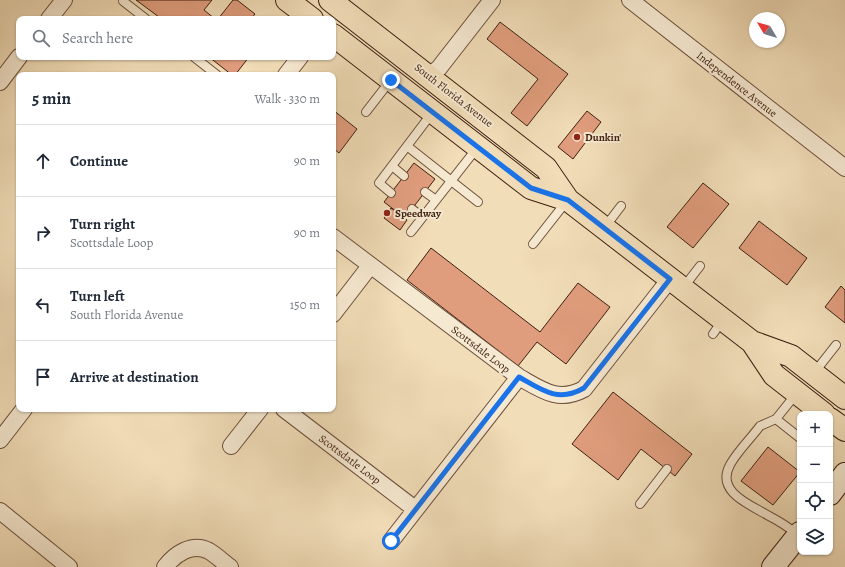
<!DOCTYPE html>
<meta charset="utf-8">
<style>
body{margin:0;font-family:Alegreya,serif;background:#f2f2f3;color:#1f2937}
.controls{position:absolute;right:12px;bottom:12px;display:grid;overflow:hidden;border-radius:8px;box-shadow:0 1px 3px #0004}
.controls button{width:36px;height:36px;display:grid;place-items:center;padding:0;border:0;border-bottom:1px solid #e0e1e3;background:#fff;color:#1f2937;font:20px sans-serif}
.compass{position:absolute;left:749px;top:12px;width:36px;height:36px;border-radius:50%;background:#fff;box-shadow:0 1px 3px #0004;rotate:308deg}
.stop{position:absolute;width:12px;height:12px;margin:-9px;border:3px solid #1a73e8;border-radius:50%;background:#fff}
.stop.end{background:#1a73e8;border-color:#fff;box-shadow:0 1px 4px #0008}
.list{margin:0;padding:0;list-style:none}
h2{display:flex;justify-content:space-between;align-items:center;height:52px;margin:0;padding:0 16px;font-size:17px}
h2 small{font-size:13px;font-weight:400;color:#747a83}
.list li{display:grid;grid-template-columns:26px 1fr auto;gap:12px;align-items:center;box-sizing:border-box;height:72px;padding:0 16px;border-top:1px solid #e0e1e3}
.list b{display:block;font-size:15px;white-space:nowrap}
.list p{margin:0;font-size:13px;white-space:nowrap;color:#747a83}
.list em{font-size:13px;font-style:normal;color:#747a83}
.icon{flex:none;width:22px;height:22px;fill:none;stroke:currentColor;stroke-width:2;stroke-linecap:round;stroke-linejoin:round}
.map{position:relative;flex:none;width:845px;height:567px;overflow:hidden}
.search{position:absolute;background:#fff;box-shadow:0 1px 3px #0004;left:16px;top:16px;width:320px;height:44px;display:flex;align-items:center;gap:10px;box-sizing:border-box;padding:0 14px;border-radius:8px;color:#747a83;font-size:15px}
.panel{position:absolute;background:#fff;box-shadow:0 1px 3px #0004;left:16px;top:72px;width:320px;height:340px;border-radius:8px}
.map>svg:first-child{display:block}
.building{fill:#e09d7d;stroke:#3f2011}
.lines{fill:none;stroke-linecap:round;stroke-linejoin:round}
.lane-casing{stroke:#6c4f3b;stroke-width:10}
.street-casing{stroke:#6c4f3b;stroke-width:18}
.secondary-casing{stroke:#3f2011;stroke-width:24}
.primary-casing{stroke:#3f2011;stroke-width:24}
.lane{stroke:#f6e9d1;stroke-width:8}
.street{stroke:#f6e9d1;stroke-width:16}
.secondary{stroke:#f6e9d1;stroke-width:22}
.primary{stroke:#f1ddb8;stroke-width:22}
.route{stroke:#1a73e8;stroke-width:5}
.poi-dot{fill:#8f2418;stroke:#f6e9d1;stroke-width:1.5}
.labels{text-anchor:middle;stroke-width:4;stroke-linejoin:round;paint-order:stroke}
.street-label{font-size:11px;fill:#3f2011;stroke:#f6e9d1}
.poi-label{font-size:11px;font-weight:bold;fill:#3f2011;stroke:#f6e9d1;text-anchor:start}
</style>
<div class="map">
<svg width="845" height="567" viewBox="0 0 845 567">
<rect width="100%" height="100%" fill="#f1ddb8"/>
<filter id="stains"><feTurbulence type="fractalNoise" baseFrequency=".005" numOctaves="4"/><feColorMatrix values="0 0 0 0 .2 0 0 0 0 .09 0 0 0 0 .02 0 0 0 .5 -.17"/></filter>
<radialGradient id="worn" r=".72"><stop offset=".6" stop-color="#630" stop-opacity="0"/><stop offset="1" stop-color="#630" stop-opacity=".3"/></radialGradient>
<path class="building" d="M136 0H212L204 10 215 19H157L159 17Z
M233 0H237L255 14 251 19H218Z
M500 22 568 74 527 126 511 113 538 79 487 39Z
M209 57H249L235 75H232Z
M333 110 357 129 339 153 333 148Z
M587 111 601 122 573 159 558 147Z
M414 163 435 179 405 218 384 202Z
M703 183 729 204 693 248 667 227Z
M391 208 407 220 400 230 384 218Z
M759 221 807 258 787 285 739 248Z
M431 248 540 332 578 283 610 307 566 364 537 342 518 366 407 280Z
M841 286 845 290V323L825 307Z
M613 392 692 454 675 476 641 449 618 480 572 444Z
M768 447 800 472 773 505 741 481Z"/>
<g class="lines">
<defs>
<path id="lane" d="M123 1 146 19
M194 57 217 75
M366 112 390 81
M432 113 407 146 478 202
M392 166 404 176
M425 192 436 200
M391 193 379 183 407 146
M412 209 422 217
M605 227 621 206
M411 232 477 148
M533 244 566 202
M683 288 700 266
M713 334 722 321
M814 373 836 345
M776 419 796 394
M640 504 667 469
M797 534C788 527 779 521 769 516 751 505 715 492 730 465 736 453 752 437 760 426L776 419 800 438"/>
<path id="street" d="M630 0 845 168
M49 19 64 0
M286 75 300 57
M429 76 439 68 492 0
M0 82 19 57
M333 237 519 377C542 390 558 403 584 389L670 279
M333 314 370 266
M284 409 415 509
M0 440 24 409
M231 446 260 409
M0 511 69 567
M391 541 519 377
M165 567C175 554 192 542 209 551 216 555 223 562 230 567"/>
<path id="secondary" d="M830 494 845 474
M773 567 800 533"/>
<path id="primary" d="M287 0 312 19
M330 0 546 168 568 200 752 342 791 356 845 398
M333 35 531 188 568 200
M752 342 774 375 824 414
M830 419 845 430"/>
</defs>
<use href="#lane" class="lane-casing"/>
<use href="#street" class="street-casing"/>
<use href="#secondary" class="secondary-casing"/>
<use href="#primary" class="primary-casing"/>
<use href="#lane" class="lane"/>
<use href="#street" class="street"/>
<use href="#secondary" class="secondary"/>
<use href="#primary" class="primary"/>
</g>
<g class="lines">
<path class="route" d="M391 80 531 188 568 200 670 279 584 388C558 403 542 390 519 377L391 541"/>
</g>
<g class="poi-dot">
<circle cx="577" cy="137" r="4"/>
<circle cx="387" cy="213" r="4"/>
</g>
<g class="labels">
<g class="street-label">
<text transform="translate(737 84) rotate(38)" y="4">Independence Avenue</text>
<text transform="translate(454 95) rotate(38)" y="4">South Florida Avenue</text>
<text transform="translate(481 349) rotate(37)" y="4">Scottsdale Loop</text>
<text transform="translate(350 459) rotate(37)" y="4">Scottsdatle Loop</text>
</g>
<g class="poi-label">
<text x="585" y="141">Dunkin'</text>
<text x="395" y="217">Speedway</text>
</g>
</g>
<rect width="100%" height="100%" filter="url(#stains)"/>
<rect width="100%" height="100%" fill="url(#worn)"/>
</svg>
<div class="controls">
<button>+</button>
<button>−</button>
<button><svg class="icon" aria-label="locate" viewBox="0 0 24 24"><circle cx="12" cy="12" r="6"/><path d="M12 2v4M12 18v4M2 12h4M18 12h4"/></svg></button>
<button><svg class="icon" aria-label="layers" viewBox="0 0 24 24"><path d="M12 4l9 5-9 5-9-5zM3 14l9 5 9-5"/></svg></button>
</div>
<svg class="compass" viewBox="-18 -18 36 36"><path d="M0-13l5 13h-10z" fill="#e53935"/><path d="M0 13l5-13h-10z" fill="#747a83"/></svg>
<div class="stop" style="left:391px;top:541px"></div>
<div class="stop end" style="left:391px;top:80px"></div>
<div class="search"><svg class="icon" aria-label="search" viewBox="0 0 24 24"><circle cx="10" cy="10" r="6"/><path d="M15 15l6 6"/></svg>Search here</div>
<section class="panel">
<h2>5 min<small>Walk · 330 m</small></h2>
<ul class="list">
<li><svg class="icon" aria-label="ahead" viewBox="0 0 24 24"><path d="M12 20V5M6 11l6-6 6 6"/></svg><div><b>Continue</b></div><em>90 m</em></li>
<li><svg class="icon" aria-label="right" viewBox="0 0 24 24"><path d="M7 20v-9h11M14 6l5 5-5 5"/></svg><div><b>Turn right</b><p>Scottsdale Loop</p></div><em>90 m</em></li>
<li><svg class="icon" aria-label="left" viewBox="0 0 24 24"><path d="M17 20v-9H6M10 6l-5 5 5 5"/></svg><div><b>Turn left</b><p>South Florida Avenue</p></div><em>150 m</em></li>
<li><svg class="icon" aria-label="arrive" viewBox="0 0 24 24"><path d="M6 21V4h12l-3 4 3 4H6"/></svg><div><b>Arrive at destination</b></div></li>
</ul>
</section>
</div>
